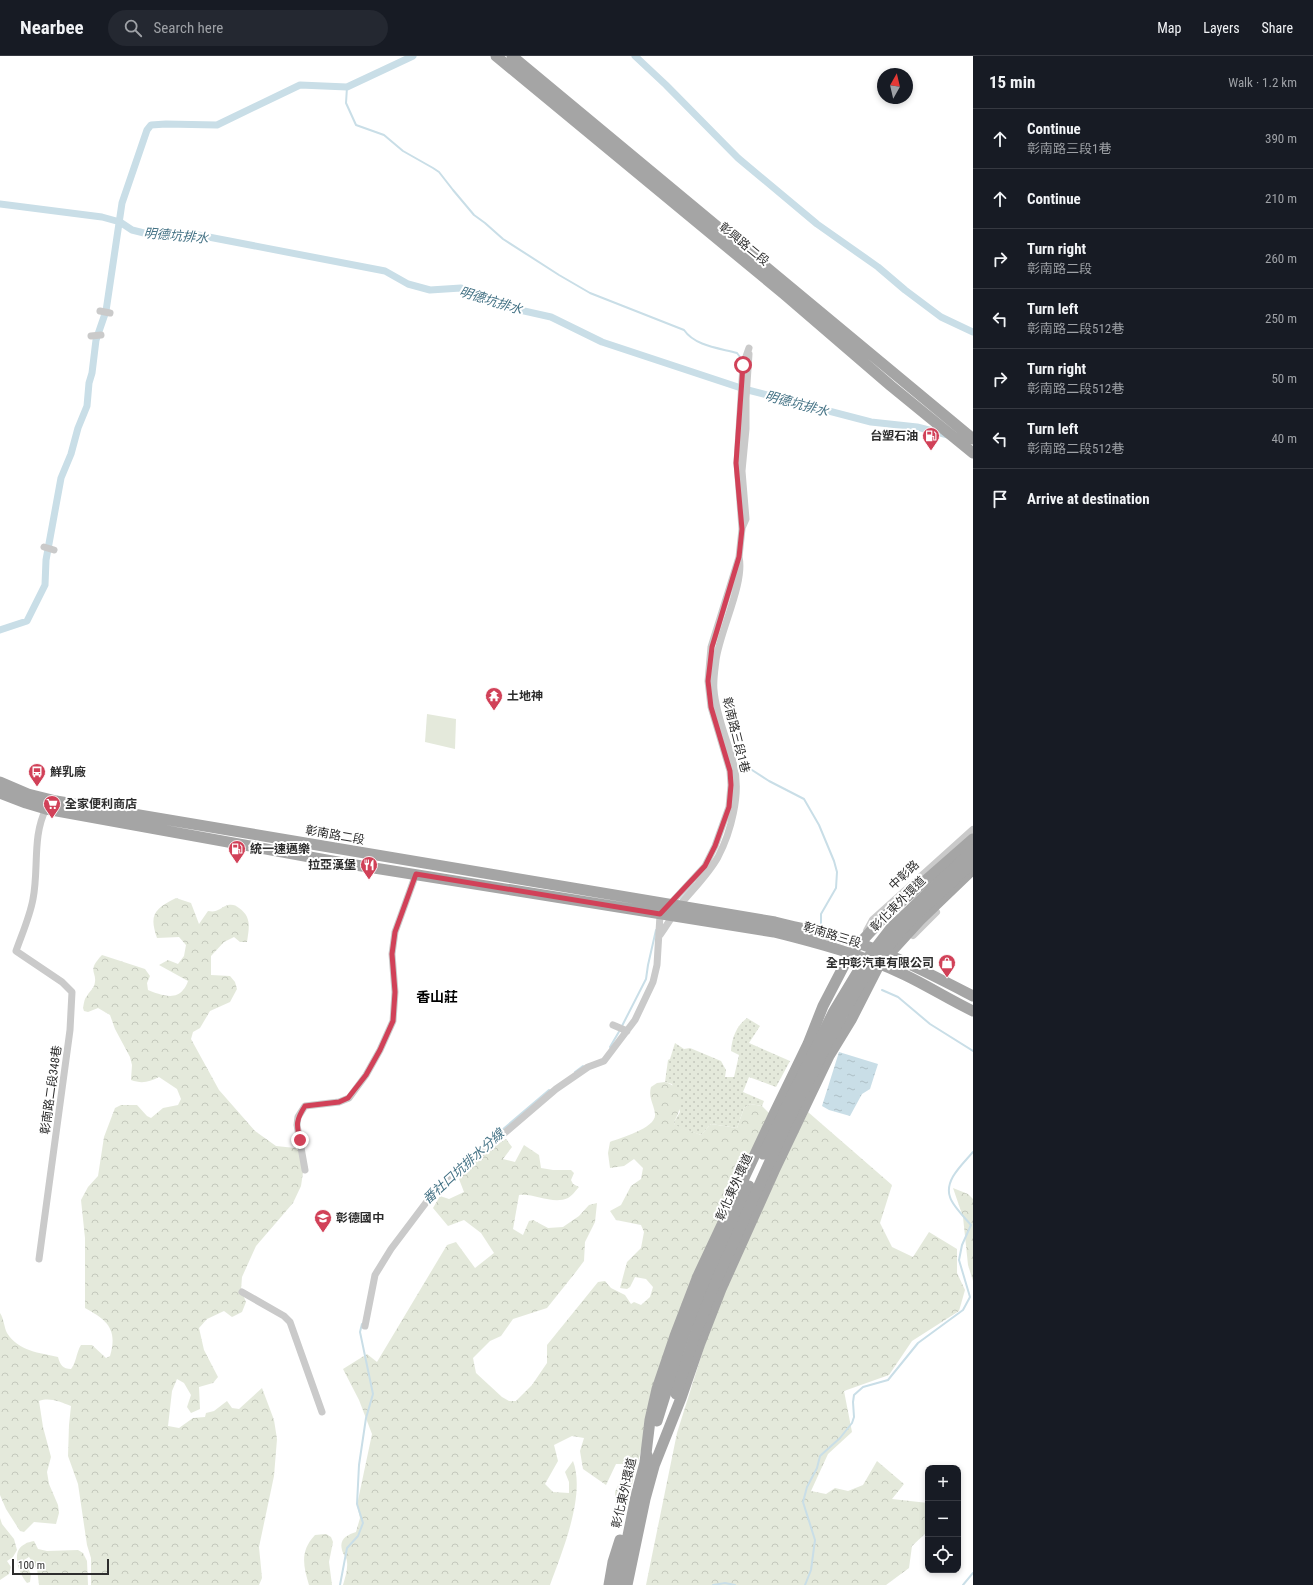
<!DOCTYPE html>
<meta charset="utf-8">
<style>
body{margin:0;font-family:"Roboto Condensed","Noto Sans TC",sans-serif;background:#242831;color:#f1f3f6}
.controls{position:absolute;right:12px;bottom:12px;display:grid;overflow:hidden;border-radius:8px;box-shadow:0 2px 6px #0003}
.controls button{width:36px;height:36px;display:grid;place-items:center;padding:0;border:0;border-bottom:1px solid #363941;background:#171b24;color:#f1f3f6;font:20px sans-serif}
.compass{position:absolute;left:877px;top:12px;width:36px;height:36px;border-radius:50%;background:#171b24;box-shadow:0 2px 6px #0003;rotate:8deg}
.scale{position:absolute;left:12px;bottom:10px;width:97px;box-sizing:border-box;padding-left:4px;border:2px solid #2d2d2d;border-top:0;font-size:11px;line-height:14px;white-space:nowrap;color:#2d2d2d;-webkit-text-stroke:3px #fff;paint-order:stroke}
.stop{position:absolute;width:12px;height:12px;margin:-9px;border:3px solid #d14158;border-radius:50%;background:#fff}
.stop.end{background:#d14158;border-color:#fff;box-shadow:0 1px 4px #0008}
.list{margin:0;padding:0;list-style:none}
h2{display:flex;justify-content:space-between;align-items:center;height:52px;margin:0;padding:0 16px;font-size:17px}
h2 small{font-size:13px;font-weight:400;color:#9ea1a6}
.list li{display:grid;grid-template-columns:26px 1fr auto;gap:12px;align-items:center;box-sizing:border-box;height:60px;padding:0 16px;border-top:1px solid #363941}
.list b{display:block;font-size:15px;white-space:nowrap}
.list p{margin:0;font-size:13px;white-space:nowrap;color:#9ea1a6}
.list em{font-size:13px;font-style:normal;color:#9ea1a6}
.icon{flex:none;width:22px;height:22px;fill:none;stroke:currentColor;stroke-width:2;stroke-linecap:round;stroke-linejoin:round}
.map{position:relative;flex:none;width:973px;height:1529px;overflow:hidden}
header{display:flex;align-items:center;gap:24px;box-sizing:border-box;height:56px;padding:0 20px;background:#171b24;border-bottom:1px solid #363941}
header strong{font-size:19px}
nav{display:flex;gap:22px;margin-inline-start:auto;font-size:14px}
.search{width:280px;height:36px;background:#242831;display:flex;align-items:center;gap:10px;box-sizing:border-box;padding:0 14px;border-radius:22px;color:#9ea1a6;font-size:15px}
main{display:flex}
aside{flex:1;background:#171b24}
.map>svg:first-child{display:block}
.grass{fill:url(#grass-dots)}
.forest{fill:url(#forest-crowns)}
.green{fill:#e4e9db}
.water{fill:url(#water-ripples)}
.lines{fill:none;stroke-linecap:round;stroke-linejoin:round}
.stream{stroke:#c9dee7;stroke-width:2}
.canal{stroke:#c9dee7;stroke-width:7}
.minor{stroke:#cacaca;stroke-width:7}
.tertiary{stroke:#cacaca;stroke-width:8}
.primary{stroke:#a5a5a5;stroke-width:11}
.primary-bridge{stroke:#a5a5a5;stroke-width:11}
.route{stroke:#d14158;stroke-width:5}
.labels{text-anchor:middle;stroke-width:4;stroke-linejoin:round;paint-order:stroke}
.street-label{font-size:12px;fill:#2d2d2d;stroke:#fff}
.poi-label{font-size:12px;font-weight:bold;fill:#2d2d2d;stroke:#fff;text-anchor:start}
.water-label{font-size:13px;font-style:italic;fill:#447285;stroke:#fff}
.quarter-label{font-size:14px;font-weight:bold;fill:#000;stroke:#fff}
</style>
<header>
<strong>Nearbee</strong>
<div class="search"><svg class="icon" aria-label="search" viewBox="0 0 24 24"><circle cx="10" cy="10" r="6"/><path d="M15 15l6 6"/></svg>Search here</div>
<nav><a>Map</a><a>Layers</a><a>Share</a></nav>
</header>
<main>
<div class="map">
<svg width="973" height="1529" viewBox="0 0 973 1529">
<defs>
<pattern id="grass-dots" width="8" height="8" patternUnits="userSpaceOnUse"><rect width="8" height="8" fill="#e4e9db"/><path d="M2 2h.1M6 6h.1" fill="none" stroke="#c4c8bc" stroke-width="1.8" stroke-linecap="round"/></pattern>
<pattern id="forest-crowns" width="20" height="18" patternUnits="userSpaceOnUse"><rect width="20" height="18" fill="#e4e9db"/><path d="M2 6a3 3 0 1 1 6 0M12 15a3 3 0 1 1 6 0" fill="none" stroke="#c4c8bc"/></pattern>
<pattern id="water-ripples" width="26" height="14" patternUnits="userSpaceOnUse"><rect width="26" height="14" fill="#c9dee7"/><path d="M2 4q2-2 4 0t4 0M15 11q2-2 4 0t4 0" fill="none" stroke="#adbfc6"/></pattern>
</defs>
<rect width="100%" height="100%" fill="#fff"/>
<path class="grass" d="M747 962 760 970 749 987 790 1005 776 1031 749 1021 743 1036 764 1045 762 1050 750 1048 744 1052 737 1072 711 1068 701 1079 675 1070 674 1066 680 1056 672 1028 665 1026 668 1004 670 1003 675 987 684 993 690 992 721 1005 726 1014 725 1021H734L739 999 731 995C732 982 736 970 747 962Z"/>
<path class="forest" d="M176 842 191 847 199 868 208 855C218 857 219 852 228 849 232 848 236 849 239 852 252 861 249 872 247 886H240L234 881 224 886 211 900V919L230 920 235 926 237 933 230 946 210 955 200 972 193 976 191 983 219 1034 255 1075 276 1090 295 1092 301 1097 305 1103 301 1130 293 1147 256 1190 242 1221 241 1234 246 1246 242 1256 232 1261 224 1255 207 1263 199 1272 204 1294 218 1321 213 1327 199 1331 200 1353 191 1357 187 1351 191 1339 184 1327 177 1323 172 1335 168 1370 179 1372 193 1362 205 1361 206 1357 214 1355 227 1345 232 1352 239 1353 262 1332 274 1364 277 1383 274 1420 259 1491 262 1522 259 1529H91V1502L87 1489 78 1428 68 1400 69 1369 71 1350C60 1346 50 1341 39 1345L43 1371 51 1401 47 1416 49 1428 58 1449 59 1457 56 1468 34 1466 24 1476 20 1475 6 1453 0 1439V1257C4 1263 4 1271 7 1277 18 1295 40 1297 58 1301 60 1309 63 1313 71 1313 76 1308 76 1297 81 1289H92L106 1302 110 1300C118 1273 107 1264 85 1252V1182L81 1144 88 1131 98 1120 104 1081 115 1052 121 1049H137L147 1060 151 1062 163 1052 178 1049 181 1043 177 1033 159 1021C149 1026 142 1028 131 1024L132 1009 130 1001 115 973 110 959 98 952 88 956 84 955 83 952C84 948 84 943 87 940 89 936 92 934 94 930 99 915 85 917 102 899L145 913 150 920 147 927 148 934C158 938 175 945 183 934 185 932 187 928 188 925L159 909 168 904 178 908 184 900 186 889 179 881 157 882C149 859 154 853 176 842Z
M665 1026C686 1032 683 1050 674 1066L675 1069 701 1079 711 1068 737 1072 744 1052 750 1048 762 1050 769 1057 646 1376 624 1458 616 1455 615 1436 628 1408H616L606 1429 583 1413 580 1395 584 1382 572 1380 554 1389 558 1405 545 1428 553 1436 569 1437V1426L565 1416 573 1405C586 1439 562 1496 550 1529H343C345 1522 348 1513 347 1506 347 1501 343 1499 342 1494 339 1483 347 1479 356 1476L360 1462 357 1449 372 1378 359 1344 343 1313 367 1298 377 1306 447 1189 456 1186 475 1212 494 1197 481 1177 464 1164 448 1170 433 1152 440 1140 449 1143 464 1136 459 1123 488 1094 506 1083 512 1091 503 1103 515 1106 524 1089 539 1099 541 1112 553 1114H571L574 1117 571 1124 573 1128 579 1131C576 1134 572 1140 568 1142 553 1149 534 1137 519 1139L513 1173 523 1179 529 1165 533 1164 548 1172 563 1171 579 1160 589 1149 597 1147 595 1166 585 1186 584 1205 575 1217 547 1252 513 1263 501 1280 490 1285 473 1302 476 1317 502 1341 509 1345H516L532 1329 547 1307V1289L598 1226 605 1225 611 1232 625 1239 631 1248 634 1246 641 1249 650 1241 653 1231 646 1223 635 1221 630 1231 627 1233 620 1232 627 1206 641 1192 644 1176 641 1169 616 1164 610 1155 621 1149 631 1130 641 1123 643 1112 634 1103 624 1110 610 1112 608 1097 610 1086C620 1082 657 1072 655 1058 654 1048 648 1042 651 1031L657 1027Z
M808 1056 892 1129 880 1167 892 1191 913 1201 929 1176 957 1193V1217L965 1234 959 1255 912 1285 889 1319 844 1335 852 1376 828 1398 811 1435 826 1438 835 1432 848 1435 863 1429 877 1405 904 1428 892 1443 928 1447V1475L912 1490 909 1512 886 1529H646L677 1377 711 1269 742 1188Z
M953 1132 968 1138 973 1143V1225L968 1209 963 1161Z
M0 1462 2 1468 14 1483 17 1494 13 1501 7 1505 11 1511 9 1518 0 1524Z
M326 1478 331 1481 333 1486 329 1506 332 1529H309C303 1509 300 1495 315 1479Z
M34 1485 38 1493 47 1495 78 1494 83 1497 87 1505 88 1529H39L37 1513 29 1501 24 1504 31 1518 30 1526 27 1527C19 1518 10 1495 25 1488 27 1486 31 1486 34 1485Z"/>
<path class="green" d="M427 658 456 663 455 693 425 686Z"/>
<path class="water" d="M839 996 878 1008 870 1033 862 1038 850 1060 829 1054 822 1050Z"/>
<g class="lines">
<path class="stream" d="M347 31 346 47 356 69 384 79 403 95 433 112 439 116 453 134 474 159 485 167 503 183 559 219 590 237 684 274C695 290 719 292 737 297L743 305
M735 711 752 714 769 725 804 743 819 769 834 805 837 816 836 832 821 858V870
M681 843 693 828
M882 934 898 941 930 968 973 995
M622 970 646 923 648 909 656 874
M610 991 620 974
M575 1016 583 1010
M502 1074 549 1034
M340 1529 347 1492 358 1480 363 1467 357 1448 359 1409 366 1362 373 1338 360 1276 362 1268
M713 1529 725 1527 735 1529
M805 1529 811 1514 815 1484 803 1446 807 1431 817 1412 820 1400 840 1382 852 1367 854 1361 853 1346 854 1339 863 1331 888 1324 918 1287 963 1254 970 1241 959 1204 962 1189 971 1169C965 1162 952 1149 950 1141 944 1124 963 1108 973 1096
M963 1529 973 1517"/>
<path class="canal" d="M635 0 666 29 738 102 817 168 878 211 905 234 941 261 973 276
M0 148 102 161 120 166 132 174 148 178H193L385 215 408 228 430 234 461 232 502 250 551 261 602 286 744 333 871 366 917 371 948 379
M0 574 27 565 45 529 46 504 61 422 71 398 78 372 87 350 89 327 92 317 96 284 106 255 122 147 147 74 151 69 166 68 217 69 300 29 347 31 413 0"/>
<path class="minor" d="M100 255 110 257
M91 280 101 279
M742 472 746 463 742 415 746 373V342L749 298
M44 491 54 494
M660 879C667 869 673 859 680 849 693 833 708 819 718 801 731 776 741 738 734 710 728 685 716 660 714 634 713 625 715 613 716 604 720 575 745 526 739 501
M613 969 627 975
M305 1114 297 1069 298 1061 305 1050 339 1046 349 1042 366 1019 380 994 393 965 395 936 392 898 395 876 416 818
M39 1203 70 974 72 936 62 926 16 895C22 878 30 860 33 843 39 813 32 780 46 753
M242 1236 284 1260 290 1266 322 1356
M365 1270 375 1219 391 1193 431 1140 556 1033 588 1011 604 1005 635 964 653 926 657 909 660 859 705 810 715 790 729 751 731 729 730 715 711 651 708 625 711 591 739 501 742 473 737 407 743 309 749 292"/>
<path class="tertiary" d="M867 875 873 864 973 774
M913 879 936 856"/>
<path class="primary" d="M496 0 784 238 891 330 973 397
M512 0 973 383
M0 726 28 738 56 745 775 866C803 873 831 878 858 887 898 901 936 921 973 940
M0 737 26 747 46 753 343 807 774 876C818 887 863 899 905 919 928 930 950 944 973 955
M657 1365 683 1282 705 1226 749 1130
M645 1406 650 1364 657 1333 675 1280 698 1220 774 1058 808 988 823 950 850 898 884 861 973 783
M654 1410 681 1342 700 1287 721 1233 774 1115 829 1000 851 964 879 909 920 864 973 813
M609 1529 613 1506 620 1484
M618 1529 636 1440 647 1399
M627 1529 645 1443 656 1403"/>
<path class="primary-bridge" d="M763 1098 834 955 860 912 891 872 973 794
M676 1338 693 1285 714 1230 788 1065 842 959 867 917 898 878 916 859 973 806"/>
</g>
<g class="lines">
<path class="route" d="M300 1084C296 1068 296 1064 305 1050L339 1046 348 1042 366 1019 380 994 393 965 395 936 392 898 395 876 416 818 660 858 705 810 715 790 729 751 731 729 730 715 711 651 708 625 712 591 739 501 742 473 736 407 743 309"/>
</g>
<defs>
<symbol id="fuel-pin" viewBox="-11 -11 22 30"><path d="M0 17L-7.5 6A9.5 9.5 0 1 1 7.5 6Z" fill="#d14158" stroke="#fff"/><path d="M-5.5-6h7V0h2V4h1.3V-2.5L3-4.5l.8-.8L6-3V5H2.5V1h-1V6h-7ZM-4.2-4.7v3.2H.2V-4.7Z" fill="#fff"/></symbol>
<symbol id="temple-pin" viewBox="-11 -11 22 30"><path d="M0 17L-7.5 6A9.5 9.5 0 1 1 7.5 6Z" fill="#d14158" stroke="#fff"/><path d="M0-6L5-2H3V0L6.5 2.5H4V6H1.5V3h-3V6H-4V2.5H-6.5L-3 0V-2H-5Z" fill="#fff"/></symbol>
<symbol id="bus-pin" viewBox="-11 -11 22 30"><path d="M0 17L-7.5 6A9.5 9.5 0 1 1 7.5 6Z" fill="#d14158" stroke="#fff"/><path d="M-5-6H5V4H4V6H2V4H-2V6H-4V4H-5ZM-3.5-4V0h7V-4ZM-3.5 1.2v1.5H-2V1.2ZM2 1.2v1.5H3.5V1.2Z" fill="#fff"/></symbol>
<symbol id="supermarket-pin" viewBox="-11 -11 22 30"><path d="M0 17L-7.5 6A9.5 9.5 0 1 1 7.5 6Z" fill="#d14158" stroke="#fff"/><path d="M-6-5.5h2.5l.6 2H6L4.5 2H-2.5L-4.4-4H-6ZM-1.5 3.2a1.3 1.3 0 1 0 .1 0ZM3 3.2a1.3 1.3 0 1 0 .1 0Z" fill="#fff"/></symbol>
<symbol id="restaurant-pin" viewBox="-11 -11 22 30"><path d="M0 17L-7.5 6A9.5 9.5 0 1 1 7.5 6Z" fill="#d14158" stroke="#fff"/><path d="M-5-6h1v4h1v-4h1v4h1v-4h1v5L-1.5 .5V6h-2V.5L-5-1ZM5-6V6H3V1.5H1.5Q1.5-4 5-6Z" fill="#fff"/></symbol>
<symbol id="shop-pin" viewBox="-11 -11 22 30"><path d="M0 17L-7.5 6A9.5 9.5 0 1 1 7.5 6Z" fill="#d14158" stroke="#fff"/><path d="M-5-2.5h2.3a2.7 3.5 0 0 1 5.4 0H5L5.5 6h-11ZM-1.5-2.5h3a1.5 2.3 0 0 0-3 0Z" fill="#fff"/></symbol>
<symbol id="school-pin" viewBox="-11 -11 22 30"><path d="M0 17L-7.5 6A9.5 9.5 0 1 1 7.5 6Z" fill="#d14158" stroke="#fff"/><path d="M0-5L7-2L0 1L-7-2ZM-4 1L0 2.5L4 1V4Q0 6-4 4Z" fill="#fff"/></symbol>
</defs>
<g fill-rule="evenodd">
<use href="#fuel-pin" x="921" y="370" width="20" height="27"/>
<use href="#temple-pin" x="484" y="630" width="20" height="27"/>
<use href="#bus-pin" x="27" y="706" width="20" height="27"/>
<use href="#supermarket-pin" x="42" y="738" width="20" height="27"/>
<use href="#fuel-pin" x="227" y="783" width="20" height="27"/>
<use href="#restaurant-pin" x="359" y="799" width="20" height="27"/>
<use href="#shop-pin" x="937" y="897" width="20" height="27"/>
<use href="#school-pin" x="313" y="1152" width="20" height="27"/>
</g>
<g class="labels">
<g class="street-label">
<text transform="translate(744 188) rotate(39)" y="4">彰興路二段</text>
<text transform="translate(736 679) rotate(76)" y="4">彰南路三段1巷</text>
<text transform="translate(335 779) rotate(10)" y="4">彰南路二段</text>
<text transform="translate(904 819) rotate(-43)" y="4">中彰路</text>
<text transform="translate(898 848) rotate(-45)" y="4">彰化東外環道</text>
<text transform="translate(832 879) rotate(17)" y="4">彰南路三段</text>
<text transform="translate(51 1034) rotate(-82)" y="4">彰南路二段348巷</text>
<text transform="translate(734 1131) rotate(-66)" y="4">彰化東外環道</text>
<text transform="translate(624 1437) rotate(-77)" y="4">彰化東外環道</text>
</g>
<g class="poi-label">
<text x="918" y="384" text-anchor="end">台塑石油</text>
<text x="507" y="644">土地神</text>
<text x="50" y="720">鮮乳廠</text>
<text x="65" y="752">全家便利商店</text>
<text x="250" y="797">統一速邁樂</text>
<text x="356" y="813" text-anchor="end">拉亞漢堡</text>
<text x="934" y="911" text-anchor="end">全中彰汽車有限公司</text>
<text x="336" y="1166">彰德國中</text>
</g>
<g class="water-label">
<text transform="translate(176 179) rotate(5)" y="5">明德坑排水</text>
<text transform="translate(491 244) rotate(17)" y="5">明德坑排水</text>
<text transform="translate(797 347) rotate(15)" y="5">明德坑排水</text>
<text transform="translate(463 1110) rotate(-42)" y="5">番社口坑排水分線</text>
</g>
<g class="quarter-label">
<text x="437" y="946">香山莊</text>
</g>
</g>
</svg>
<div class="controls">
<button>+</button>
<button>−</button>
<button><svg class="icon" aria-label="locate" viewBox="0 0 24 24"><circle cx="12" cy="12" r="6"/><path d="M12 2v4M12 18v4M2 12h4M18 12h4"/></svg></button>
</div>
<svg class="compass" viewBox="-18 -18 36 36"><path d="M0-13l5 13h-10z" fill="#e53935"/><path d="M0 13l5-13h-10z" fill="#9ea1a6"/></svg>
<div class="scale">100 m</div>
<div class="stop" style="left:743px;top:309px"></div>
<div class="stop end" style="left:300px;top:1084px"></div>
</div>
<aside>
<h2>15 min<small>Walk · 1.2 km</small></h2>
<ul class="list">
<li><svg class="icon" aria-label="ahead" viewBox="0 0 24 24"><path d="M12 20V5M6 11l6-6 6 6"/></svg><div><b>Continue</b><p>彰南路三段1巷</p></div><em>390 m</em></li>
<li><svg class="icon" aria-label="ahead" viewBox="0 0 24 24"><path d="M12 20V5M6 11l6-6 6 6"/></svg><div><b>Continue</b></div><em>210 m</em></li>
<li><svg class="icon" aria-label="right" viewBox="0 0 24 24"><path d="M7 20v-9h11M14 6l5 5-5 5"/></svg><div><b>Turn right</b><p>彰南路二段</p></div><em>260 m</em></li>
<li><svg class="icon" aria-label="left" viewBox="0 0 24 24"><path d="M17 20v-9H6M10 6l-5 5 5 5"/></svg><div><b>Turn left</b><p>彰南路二段512巷</p></div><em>250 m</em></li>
<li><svg class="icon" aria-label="right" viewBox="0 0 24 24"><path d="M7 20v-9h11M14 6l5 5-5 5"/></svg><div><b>Turn right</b><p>彰南路二段512巷</p></div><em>50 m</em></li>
<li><svg class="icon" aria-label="left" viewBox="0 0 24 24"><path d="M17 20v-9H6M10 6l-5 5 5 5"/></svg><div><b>Turn left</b><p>彰南路二段512巷</p></div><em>40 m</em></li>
<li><svg class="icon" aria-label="arrive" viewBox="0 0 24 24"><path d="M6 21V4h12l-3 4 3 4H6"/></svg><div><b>Arrive at destination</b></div></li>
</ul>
</aside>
</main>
